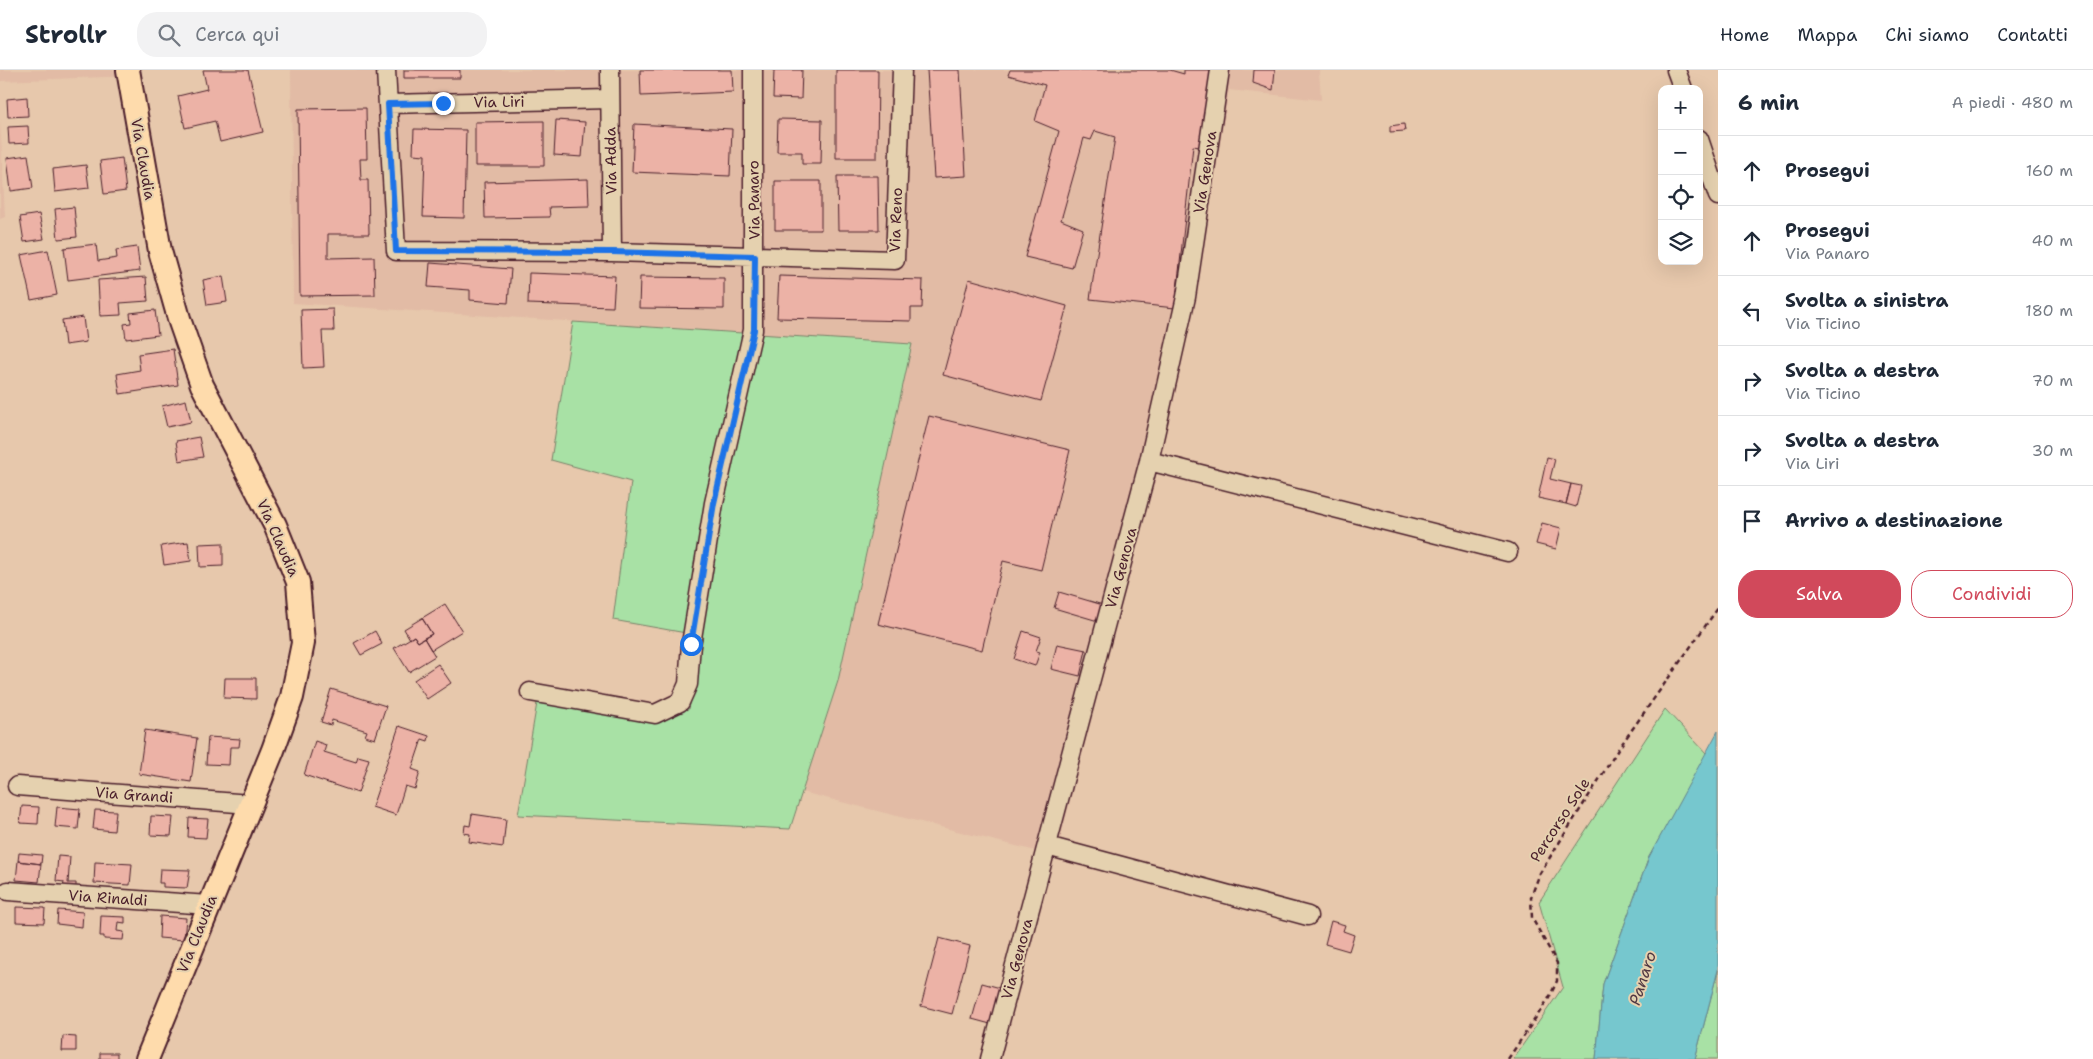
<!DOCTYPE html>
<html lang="it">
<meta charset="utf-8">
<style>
body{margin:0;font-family:"Shantell Sans",sans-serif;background:#f2f2f3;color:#1f2937}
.controls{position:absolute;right:15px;top:15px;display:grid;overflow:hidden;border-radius:10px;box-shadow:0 5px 20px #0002}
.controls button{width:45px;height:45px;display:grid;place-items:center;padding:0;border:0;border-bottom:1px solid #e0e1e3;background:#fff;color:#1f2937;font:25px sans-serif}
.stop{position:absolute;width:15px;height:15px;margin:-11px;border:4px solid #1a73e8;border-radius:50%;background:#fff}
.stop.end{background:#1a73e8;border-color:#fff;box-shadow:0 1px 5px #0008}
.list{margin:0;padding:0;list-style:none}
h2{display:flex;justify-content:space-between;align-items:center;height:65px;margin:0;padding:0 20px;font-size:21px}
h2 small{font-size:16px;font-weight:400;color:#747a83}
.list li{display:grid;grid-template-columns:32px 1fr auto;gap:15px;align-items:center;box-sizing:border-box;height:70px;padding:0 20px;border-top:1px solid #e0e1e3}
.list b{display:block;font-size:19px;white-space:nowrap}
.list p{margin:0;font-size:16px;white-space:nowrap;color:#747a83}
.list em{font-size:16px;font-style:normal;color:#747a83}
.actions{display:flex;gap:10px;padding:15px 20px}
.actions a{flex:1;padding:11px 0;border:1px solid #d1495b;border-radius:20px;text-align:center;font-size:18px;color:#d1495b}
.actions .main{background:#d1495b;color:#fff}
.icon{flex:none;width:28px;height:28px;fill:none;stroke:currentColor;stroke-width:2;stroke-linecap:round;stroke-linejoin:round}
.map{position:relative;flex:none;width:1718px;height:989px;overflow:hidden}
header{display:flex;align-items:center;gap:30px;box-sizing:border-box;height:70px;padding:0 25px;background:#fff;border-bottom:1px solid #e0e1e3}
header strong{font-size:24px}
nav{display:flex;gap:28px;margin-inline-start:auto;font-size:18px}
.search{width:350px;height:45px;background:#f2f2f3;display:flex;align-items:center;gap:12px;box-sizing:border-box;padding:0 18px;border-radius:20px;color:#747a83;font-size:19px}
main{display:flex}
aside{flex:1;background:#fff}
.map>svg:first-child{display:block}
.built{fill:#e2bba5}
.green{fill:#a8e1a5;stroke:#798068}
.water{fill:#76c7ce;stroke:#64848d}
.building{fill:#ecb2a6;stroke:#4a1f2b}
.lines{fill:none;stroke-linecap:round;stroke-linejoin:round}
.minor-casing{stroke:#4a1f2b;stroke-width:21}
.major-casing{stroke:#4a1f2b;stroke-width:26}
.path{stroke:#4a1f2b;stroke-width:2.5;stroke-dasharray:5 4;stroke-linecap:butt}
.minor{stroke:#e5d1af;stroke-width:18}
.major{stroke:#fedbac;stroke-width:22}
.route{stroke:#1a73e8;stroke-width:6}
.labels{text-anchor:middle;stroke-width:4;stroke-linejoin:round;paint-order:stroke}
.street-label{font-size:15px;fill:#4a1f2b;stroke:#e5d1af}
.water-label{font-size:16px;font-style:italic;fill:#513843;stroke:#e5d1af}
</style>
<header>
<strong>Strollr</strong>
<div class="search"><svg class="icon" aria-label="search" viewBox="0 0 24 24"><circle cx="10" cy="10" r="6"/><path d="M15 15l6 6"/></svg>Cerca qui</div>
<nav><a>Home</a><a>Mappa</a><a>Chi siamo</a><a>Contatti</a></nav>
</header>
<main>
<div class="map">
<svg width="1718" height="989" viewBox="0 0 1718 989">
<rect width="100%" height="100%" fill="#e7c8ac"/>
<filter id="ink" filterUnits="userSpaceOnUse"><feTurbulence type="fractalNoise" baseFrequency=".02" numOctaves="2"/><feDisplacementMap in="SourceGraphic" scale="10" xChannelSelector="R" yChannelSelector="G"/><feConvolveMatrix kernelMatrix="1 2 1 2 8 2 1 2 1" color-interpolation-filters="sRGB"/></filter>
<g filter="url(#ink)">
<path class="built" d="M0 0H132V6L0 11Z
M291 0H1319L1321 30 1229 20 1188 265 1056 786 802 722 838 611 912 274 293 233Z
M0 49 5 147 0 149Z"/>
<path class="green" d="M573 252 912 274 838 611 790 759 518 745 538 627 689 639 703 566 613 550 631 412 551 390Z
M1665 639 1707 684 1649 787 1603 914 1596 989H1513L1563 917 1539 832Z
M1718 900V989H1695Z"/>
<path class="water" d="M1718 661V900L1695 989H1596L1603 914 1649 787Z"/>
<path class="building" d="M203 0H248L263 62 220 72 215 51 185 58 178 26 207 19Z
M404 0H460V8H404Z
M640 0H732L733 22 641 26Z
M774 0H802L801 29 773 28Z
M836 0H878L877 88H836Z
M927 0H960L966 106 934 108Z
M1010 0H1170L1184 4V0H1214L1206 78 1193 76 1175 238 1090 229 1115 67 1095 61 1091 70 1084 68 1061 150 1083 159 1072 198 1025 187 1059 61 1035 51 1045 15 1008 5Z
M1254 0H1275L1273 20 1253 13Z
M27 27 28 46 8 47 7 29Z
M366 38 367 89H360L361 110H368L369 164H328V188L374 187 375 225 300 226 298 39Z
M778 49 822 50 821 94H802V82H777Z
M556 50 585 52 582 87 554 85Z
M544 51V96H475V52Z
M634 54 732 59 730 106 632 102Z
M1404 54 1405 61 1390 62V56Z
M28 56 29 73 9 74 8 57Z
M414 59 466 60 464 148 423 147 425 85 413 84Z
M28 85 33 118 11 121 7 88Z
M122 88 126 121 104 124 100 91Z
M86 95 89 118 55 122 53 99Z
M837 106H878L879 160H838Z
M588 109 589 136 549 137 550 147 485 148 484 112Z
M775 111H821V160H775Z
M74 137 77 167 58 169 55 139Z
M39 144 44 169 24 172 20 147Z
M96 174 98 191 117 188 116 180 137 177 140 201 68 210 64 178Z
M48 180 57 225 31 230 21 185Z
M430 193 511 199 508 233 470 230V220L428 217Z
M529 203 615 206 613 237 528 234Z
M223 206 227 232 207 235 203 210Z
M779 206 923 210 922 238H911V251L777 248Z
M146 207 148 231 120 233 121 245 100 246 98 210Z
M640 207 724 208V239L639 238Z
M969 209 1067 236 1041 331 943 305Z
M333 239 334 261H322L324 297 303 298 301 240Z
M155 240 158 265 126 269 124 254 131 253 130 243Z
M83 247 86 272 65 275 62 250Z
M173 279 178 315 120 324 117 304 140 300 138 284Z
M186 330 191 352 167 357 162 336Z
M929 346 1070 380 1041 500 1003 491 982 580 878 554Z
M199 367 203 387 179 391 176 371Z
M1547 387 1555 389 1550 409 1571 414 1566 434 1538 428Z
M1571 414 1581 416 1576 437 1566 434Z
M1542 453 1561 458 1556 479 1536 474Z
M188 472 191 491 164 495 161 476Z
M223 473V496L200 497 199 474Z
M1059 522 1103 535 1098 551 1054 538Z
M445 534 462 561 431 580 424 568 432 564 422 548Z
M422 548 432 564 418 572 414 566 410 569 404 559Z
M375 561 382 574 361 585 354 573Z
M1023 561 1041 567 1036 581 1040 582 1035 596 1014 589Z
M414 566 418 572 424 568 435 586 409 602 394 578Z
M1057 574 1086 580 1080 606 1051 599Z
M438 594 451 613 427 629 414 610Z
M225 608H256V629L224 628Z
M331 619 386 636 375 669 365 666 367 661 332 650 331 655 321 652Z
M399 656 429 666 428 671 422 669 412 699 420 702 415 719 405 716 396 745 372 737Z
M145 660 197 668 191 712 139 704Z
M208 667 240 669 239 677H230L229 695 206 694Z
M315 671 326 675 324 682 356 692 358 686 369 689 358 723 304 705Z
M22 736 39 737 38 754 20 753Z
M57 737 80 739 78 759 55 757Z
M95 740 116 741 114 761 93 759Z
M472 744 506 749 503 777 469 772 470 764 464 763 465 755 470 756Z
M151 746 173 747 171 766 150 765Z
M189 748 208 749 206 768 188 767Z
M19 783 42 785 41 794 18 791Z
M58 786 70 787 68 813H76V819L63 818 64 812 56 811Z
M18 791 41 794 39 812 16 810Z
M95 792 132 794 130 815 94 813Z
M160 799 190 800 187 818 163 817V813H159Z
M16 837 45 838 44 853 16 852Z
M58 840 83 842 82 857 57 854Z
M101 846 125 847V853L118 852 117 861 124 862 123 870 104 869V866H100Z
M160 846 186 848 184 870 159 868Z
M1331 851 1345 855 1343 861 1354 865 1349 881 1325 874Z
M939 868 970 876 952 944 921 936Z
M982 913 1004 919 994 955 972 949Z
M63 966 76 967V981H62Z
M100 983H117V989H100Z"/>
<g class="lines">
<defs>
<path id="minor" d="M386 0 396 181 612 182 895 190 902 0
M610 0 612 182
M1676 0 1683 19
M388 34 610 29
M1699 69 1718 126
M1149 391 1508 482
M530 622 655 644 680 632 688 614 691 574 714 433 753 260V0
M17 716 250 734
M1047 776 1308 846
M8 821 209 835
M990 989 1149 391 1186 227 1220 0"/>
<path id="major" d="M128 0 160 181 180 252 202 315 275 455 298 512 303 573 292 627 273 680 147 989"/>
</defs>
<use href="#minor" class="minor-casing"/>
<use href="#major" class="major-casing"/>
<path class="path" d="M1508 989 1549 928 1557 911V893L1532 848 1531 827 1540 803 1619 678 1718 538"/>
<use href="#minor" class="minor"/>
<use href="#major" class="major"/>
</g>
</g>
<g class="lines" filter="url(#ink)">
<path class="route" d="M443 33 388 34 396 181 612 182 755 186 754 260 714 433 691 574"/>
</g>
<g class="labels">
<g class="street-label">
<text transform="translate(499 32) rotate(-1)" y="5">Via Liri</text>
<text transform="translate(143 89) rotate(80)" y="5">Via Claudia</text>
<text transform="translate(611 91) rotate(-91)" y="5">Via Adda</text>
<text transform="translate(1205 102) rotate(-81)" y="5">Via Genova</text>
<text transform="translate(754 130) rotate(-91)" y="5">Via Panaro</text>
<text transform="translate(896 150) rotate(-88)" y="5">Via Reno</text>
<text transform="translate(278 468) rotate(66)" y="5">Via Claudia</text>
<text transform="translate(1121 498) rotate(-75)" y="5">Via Genova</text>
<text transform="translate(134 725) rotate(4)" y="5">Via Grandi</text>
<text transform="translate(1560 750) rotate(-57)" y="5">Percorso Sole</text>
<text transform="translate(108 828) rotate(4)" y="5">Via Rinaldi</text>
<text transform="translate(197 864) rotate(-68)" y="5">Via Claudia</text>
<text transform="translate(1017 889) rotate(-75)" y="5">Via Genova</text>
</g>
<g class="water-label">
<text transform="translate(1642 908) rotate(-72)" y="6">Panaro</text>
</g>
</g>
</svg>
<div class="controls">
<button>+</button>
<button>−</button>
<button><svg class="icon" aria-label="locate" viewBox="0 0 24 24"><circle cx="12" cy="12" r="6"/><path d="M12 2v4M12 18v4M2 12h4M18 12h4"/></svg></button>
<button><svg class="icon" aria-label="layers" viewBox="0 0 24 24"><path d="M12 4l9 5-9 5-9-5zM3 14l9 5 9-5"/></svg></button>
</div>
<div class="stop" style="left:691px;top:574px"></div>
<div class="stop end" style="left:443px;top:33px"></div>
</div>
<aside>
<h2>6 min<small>A piedi · 480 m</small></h2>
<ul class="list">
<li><svg class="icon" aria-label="ahead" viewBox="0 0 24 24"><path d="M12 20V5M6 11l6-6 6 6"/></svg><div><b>Prosegui</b></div><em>160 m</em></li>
<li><svg class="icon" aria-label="ahead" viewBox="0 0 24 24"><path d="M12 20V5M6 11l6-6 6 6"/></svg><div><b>Prosegui</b><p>Via Panaro</p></div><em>40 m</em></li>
<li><svg class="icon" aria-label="left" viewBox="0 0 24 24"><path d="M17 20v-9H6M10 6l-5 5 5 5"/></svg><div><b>Svolta a sinistra</b><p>Via Ticino</p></div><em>180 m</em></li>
<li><svg class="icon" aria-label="right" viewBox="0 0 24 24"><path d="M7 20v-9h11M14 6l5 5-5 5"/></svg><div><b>Svolta a destra</b><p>Via Ticino</p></div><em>70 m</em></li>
<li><svg class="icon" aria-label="right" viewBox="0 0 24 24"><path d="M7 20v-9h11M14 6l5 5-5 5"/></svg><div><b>Svolta a destra</b><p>Via Liri</p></div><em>30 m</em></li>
<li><svg class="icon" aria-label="arrive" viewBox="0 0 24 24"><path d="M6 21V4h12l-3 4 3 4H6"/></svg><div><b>Arrivo a destinazione</b></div></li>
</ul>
<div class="actions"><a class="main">Salva</a><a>Condividi</a></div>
</aside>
</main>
